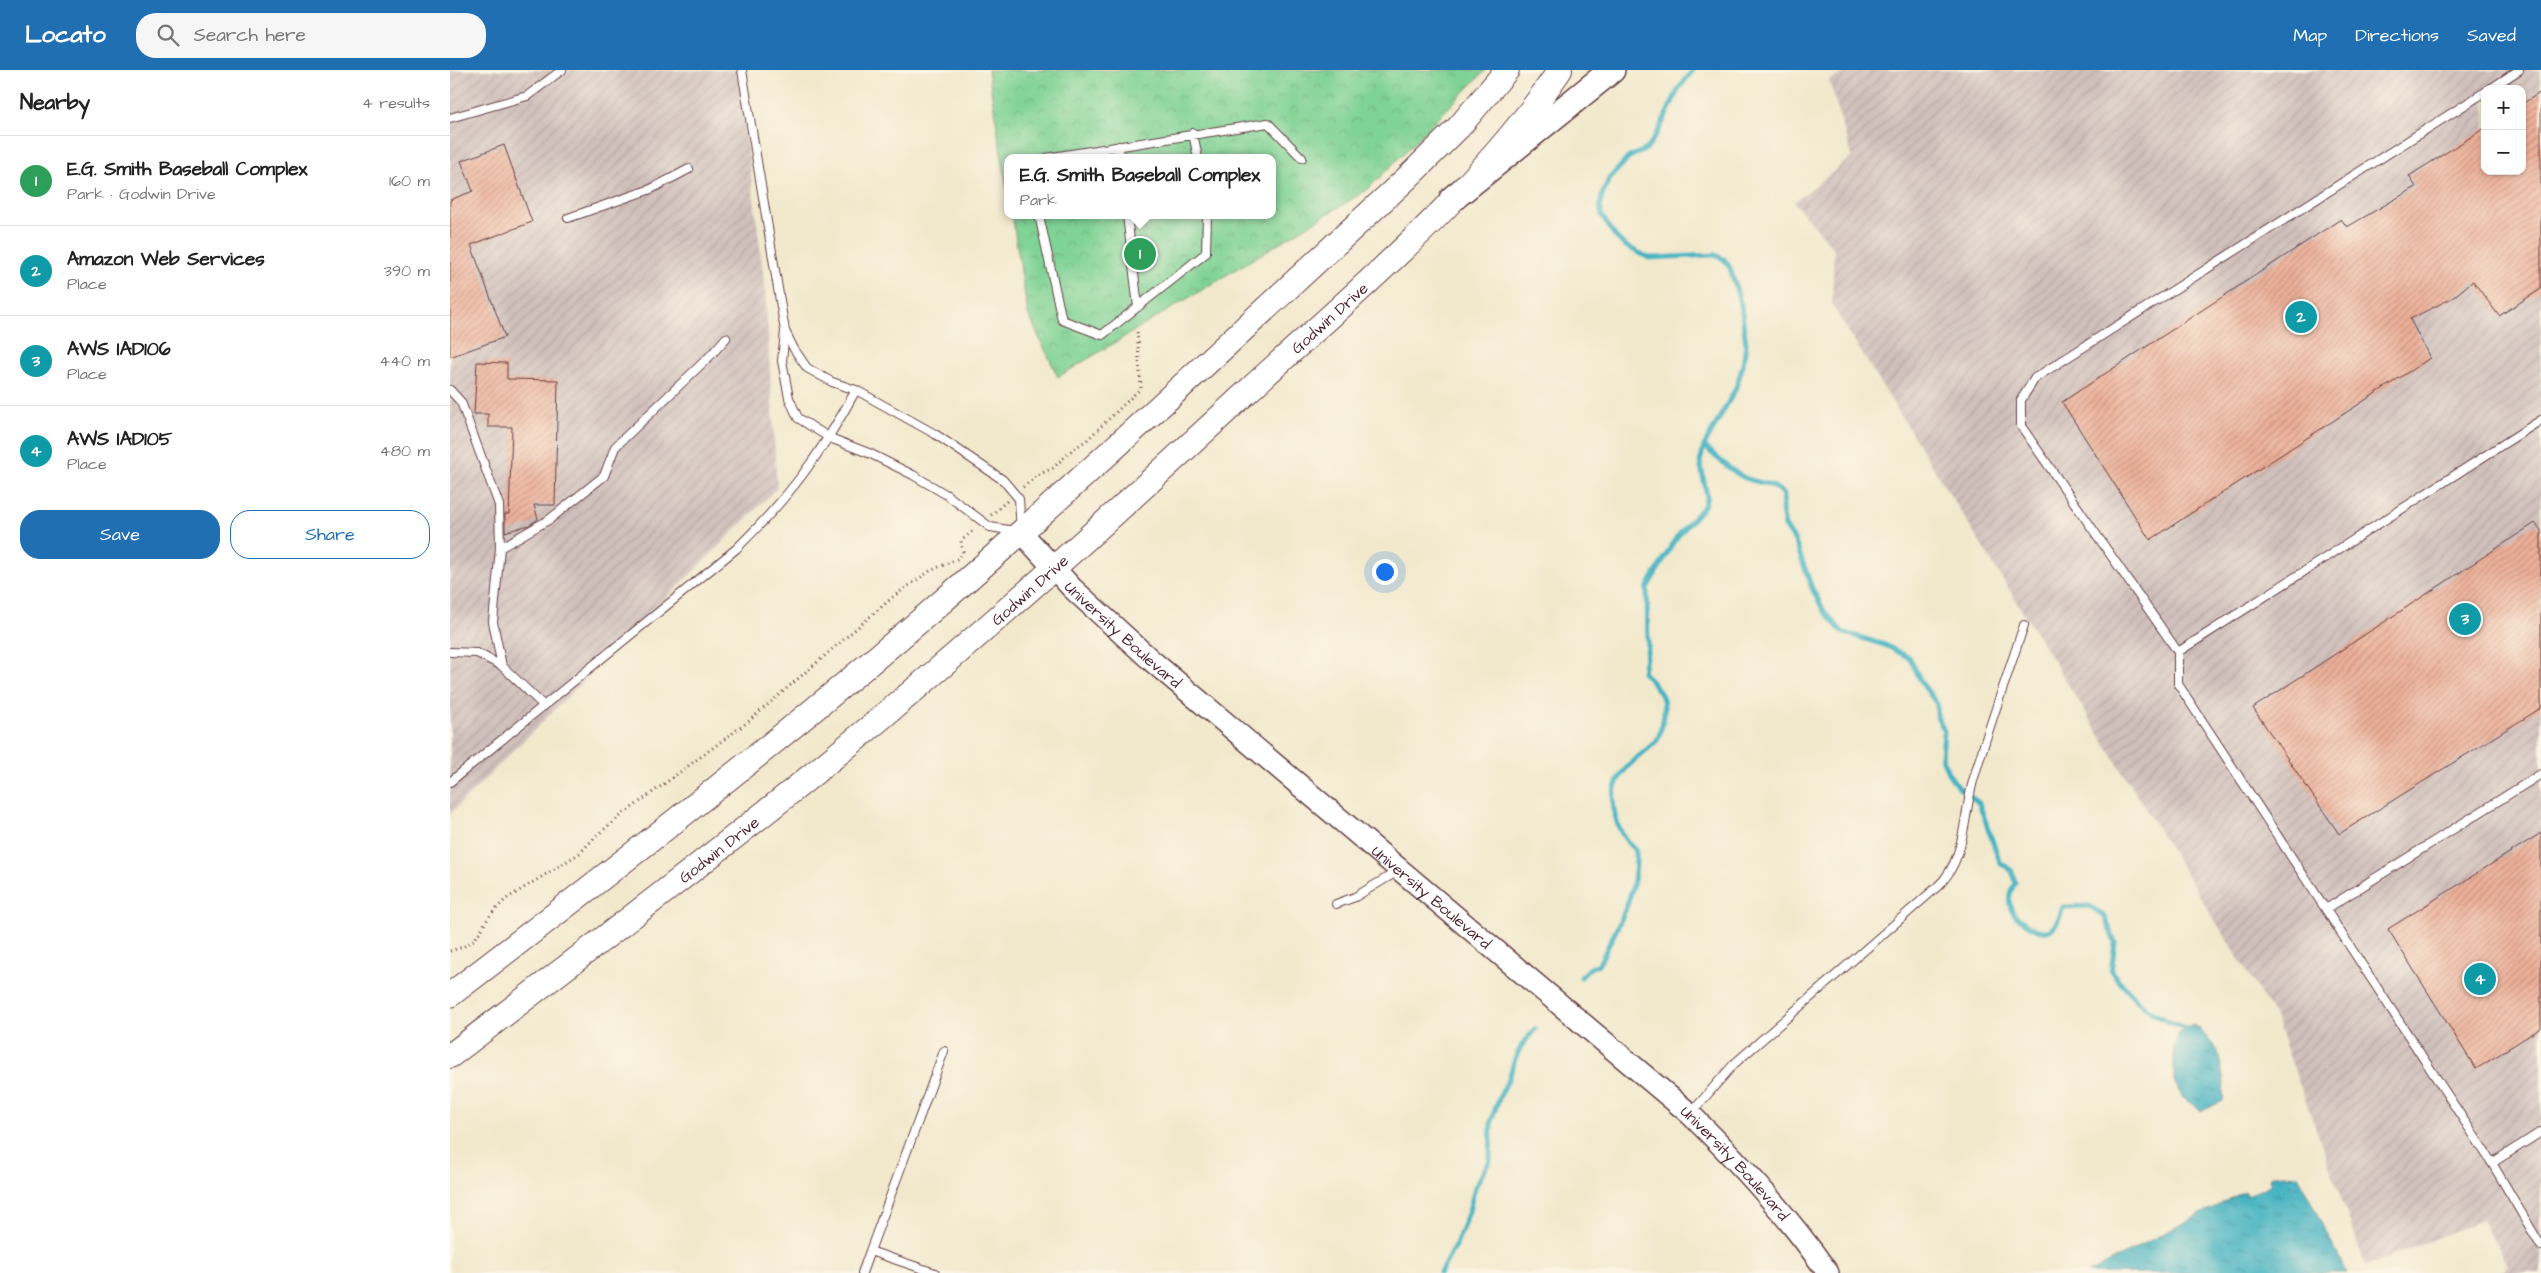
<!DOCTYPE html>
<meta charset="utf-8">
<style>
body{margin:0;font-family:"Architects Daughter",sans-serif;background:#f6f6f6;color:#222}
.controls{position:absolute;right:15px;top:15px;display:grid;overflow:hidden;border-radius:10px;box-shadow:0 1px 4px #0004}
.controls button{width:45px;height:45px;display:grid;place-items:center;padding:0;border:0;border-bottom:1px solid #e0e0e0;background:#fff;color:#222;font:25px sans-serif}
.you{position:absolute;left:934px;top:501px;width:18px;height:18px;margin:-12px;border:4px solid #fff;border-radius:50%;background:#1a73e8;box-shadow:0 0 0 8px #1a73e833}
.badge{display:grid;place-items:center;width:32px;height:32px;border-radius:50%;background:#1f6fb2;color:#fff;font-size:16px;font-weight:700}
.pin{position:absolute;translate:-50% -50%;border:2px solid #fff;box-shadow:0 1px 5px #0006}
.popup{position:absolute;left:554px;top:84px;width:272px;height:65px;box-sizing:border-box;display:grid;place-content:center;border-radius:10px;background:#fff;filter:drop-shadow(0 1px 4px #0005);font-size:16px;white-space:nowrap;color:#767676}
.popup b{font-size:19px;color:#222}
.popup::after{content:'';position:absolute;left:50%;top:100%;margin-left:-10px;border:10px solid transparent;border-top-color:#fff}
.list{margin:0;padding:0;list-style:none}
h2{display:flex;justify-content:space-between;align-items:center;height:65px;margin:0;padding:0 20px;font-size:21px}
h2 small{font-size:16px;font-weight:400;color:#767676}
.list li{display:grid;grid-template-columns:32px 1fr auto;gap:15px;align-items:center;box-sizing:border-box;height:90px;padding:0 20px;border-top:1px solid #e0e0e0}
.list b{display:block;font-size:19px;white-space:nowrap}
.list p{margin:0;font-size:16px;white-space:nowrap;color:#767676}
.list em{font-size:16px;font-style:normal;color:#767676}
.actions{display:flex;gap:10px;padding:15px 20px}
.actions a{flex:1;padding:11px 0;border:1px solid #1f6fb2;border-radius:20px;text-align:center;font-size:18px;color:#1f6fb2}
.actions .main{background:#1f6fb2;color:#fff}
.icon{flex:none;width:28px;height:28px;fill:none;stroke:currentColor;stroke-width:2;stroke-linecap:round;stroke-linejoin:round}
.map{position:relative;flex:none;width:2091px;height:1203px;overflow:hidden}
header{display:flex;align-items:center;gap:30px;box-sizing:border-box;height:70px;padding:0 25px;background:#1f6fb2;color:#fff}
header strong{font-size:24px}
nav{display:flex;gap:28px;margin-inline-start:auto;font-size:18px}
.search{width:350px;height:45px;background:#f6f6f6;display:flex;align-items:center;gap:12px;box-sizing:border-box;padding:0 18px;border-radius:20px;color:#767676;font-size:19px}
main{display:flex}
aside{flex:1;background:#fff}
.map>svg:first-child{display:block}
.industrial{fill:url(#industrial-furrows);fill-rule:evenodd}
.park{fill:url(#park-crowns);stroke:#657960}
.water{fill:url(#water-ripples);stroke:#486a76}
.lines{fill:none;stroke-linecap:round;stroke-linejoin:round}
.stream{stroke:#46b4c2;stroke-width:5}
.building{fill:url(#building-hatch)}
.service-casing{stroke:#633d43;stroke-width:10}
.secondary-casing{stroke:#633d43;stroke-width:24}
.primary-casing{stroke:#633d43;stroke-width:26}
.trunk-casing{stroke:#633d43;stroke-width:28}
.path{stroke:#633d43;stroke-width:3;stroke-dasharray:1 4;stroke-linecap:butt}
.service{stroke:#fff;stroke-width:8}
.secondary{stroke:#fff;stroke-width:21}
.primary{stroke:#fff;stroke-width:24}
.trunk{stroke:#fff;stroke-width:25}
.labels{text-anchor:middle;stroke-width:4;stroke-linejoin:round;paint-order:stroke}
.street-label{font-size:16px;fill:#4a1f2b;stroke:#fcf5e5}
</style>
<header>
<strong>Locato</strong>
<div class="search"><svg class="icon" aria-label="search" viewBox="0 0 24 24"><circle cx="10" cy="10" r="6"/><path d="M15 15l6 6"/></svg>Search here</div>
<nav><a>Map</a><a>Directions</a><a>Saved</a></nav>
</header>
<main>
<aside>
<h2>Nearby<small>4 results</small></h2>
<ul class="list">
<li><span class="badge" style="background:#2e9e5b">1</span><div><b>E.G. Smith Baseball Complex</b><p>Park · Godwin Drive</p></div><em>160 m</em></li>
<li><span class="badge" style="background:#0f9aa8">2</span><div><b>Amazon Web Services</b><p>Place</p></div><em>390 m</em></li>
<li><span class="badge" style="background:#0f9aa8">3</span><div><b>AWS IAD106</b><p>Place</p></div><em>440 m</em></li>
<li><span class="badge" style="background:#0f9aa8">4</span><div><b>AWS IAD105</b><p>Place</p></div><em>480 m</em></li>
</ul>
<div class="actions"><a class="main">Save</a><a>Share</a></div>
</aside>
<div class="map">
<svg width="2091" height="1203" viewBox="0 0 2091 1203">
<defs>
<pattern id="industrial-furrows" width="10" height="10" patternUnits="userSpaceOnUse" patternTransform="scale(1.25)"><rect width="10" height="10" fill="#d0c0bc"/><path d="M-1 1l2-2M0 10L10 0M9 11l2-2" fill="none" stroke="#b4a5a2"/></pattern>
<pattern id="park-crowns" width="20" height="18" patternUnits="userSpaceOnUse" patternTransform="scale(1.25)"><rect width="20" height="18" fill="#80d396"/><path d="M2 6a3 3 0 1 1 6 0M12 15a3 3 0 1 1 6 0" fill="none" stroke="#70b581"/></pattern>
<pattern id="water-ripples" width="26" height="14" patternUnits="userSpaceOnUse" patternTransform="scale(1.25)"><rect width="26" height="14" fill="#46b4c2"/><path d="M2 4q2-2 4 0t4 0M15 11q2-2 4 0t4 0" fill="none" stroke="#3c929e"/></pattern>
<pattern id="building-hatch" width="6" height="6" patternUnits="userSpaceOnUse" patternTransform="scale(1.25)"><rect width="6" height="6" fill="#edb099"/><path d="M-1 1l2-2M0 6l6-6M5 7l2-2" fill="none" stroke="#c28f7d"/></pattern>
</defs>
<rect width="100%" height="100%" fill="#fcf5e5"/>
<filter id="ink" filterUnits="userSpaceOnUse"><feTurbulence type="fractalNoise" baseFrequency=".02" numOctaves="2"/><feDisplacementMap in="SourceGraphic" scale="10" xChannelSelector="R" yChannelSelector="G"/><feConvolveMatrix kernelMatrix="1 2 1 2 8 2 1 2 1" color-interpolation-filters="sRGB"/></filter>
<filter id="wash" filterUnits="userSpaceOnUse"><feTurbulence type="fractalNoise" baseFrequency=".0096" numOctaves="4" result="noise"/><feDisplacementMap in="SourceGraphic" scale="20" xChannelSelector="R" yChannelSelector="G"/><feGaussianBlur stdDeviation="1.12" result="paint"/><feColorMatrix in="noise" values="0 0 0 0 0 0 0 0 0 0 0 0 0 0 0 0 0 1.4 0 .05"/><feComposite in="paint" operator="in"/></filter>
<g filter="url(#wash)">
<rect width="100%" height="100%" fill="#f2e9cd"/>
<path class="industrial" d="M0 0H288L315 218 327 418 0 744Z
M1402 0H2091V1203H2054L2058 1195 2032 1150 1916 1196 1825 947 1382 235 1384 179 1344 132 1402 87 1379 10ZM2035 19H2072V101H2035Z"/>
<path class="park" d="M538 0H1036L917 120 608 307 578 244 562 145H822V88H558L557 120Z"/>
<path class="water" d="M1742 955 1749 958 1768 981 1774 1012 1773 1031 1752 1041 1732 1027 1724 1011V978L1728 964Z
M1827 1104 1848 1106 1897 1203H1638L1795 1121 1798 1126 1822 1114 1819 1108Z"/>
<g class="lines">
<path class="stream" d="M1254 376C1267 387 1280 401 1295 408 1312 415 1318 410 1334 424L1332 441 1335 456 1345 471 1362 518 1374 541 1392 562 1435 575 1460 588 1471 612 1487 634V646L1494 661 1492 687 1498 703 1509 718 1529 733 1550 792 1562 801 1565 813C1561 820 1558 826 1560 835 1561 842 1569 850 1575 853 1597 869 1606 861 1613 837L1640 836 1655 847 1665 873 1661 901C1686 931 1697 945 1735 958
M1131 907 1140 898 1149 894C1168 856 1188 824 1186 781 1166 764 1155 729 1171 705 1180 691 1196 682 1207 670 1210 666 1210 660 1212 655 1219 628 1210 621 1193 602L1198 577 1197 518 1226 468 1254 436 1257 426 1250 392 1254 376 1285 320 1293 295 1296 274 1291 235 1280 198 1274 189 1265 185 1199 188 1174 175 1165 166 1152 146 1150 136 1152 125 1159 109 1179 87 1197 79 1209 60 1229 18 1243 0
M990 1203 1006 1174 1019 1141 1025 1117 1040 1090 1041 1051 1050 1026 1059 1008 1065 989 1072 975 1085 959"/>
</g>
<g id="blocks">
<path class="building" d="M2091 22V219L2049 246 2023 211 2002 228 1960 249 1980 288 1700 470 1612 332 1891 149 1897 157 1966 117 1959 106 2035 58V101H2072V34Z
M54 75 82 152 21 175 55 267 0 287V130L23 121 11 91Z
M27 292 57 293V309L108 310 105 435H84L88 449 79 455 55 462V444H59L62 357H38V344H24Z
M2085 453 2091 460V638L1889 764 1803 638Z
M2091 763V958L2026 999 1938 859Z"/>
</g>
</g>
<g filter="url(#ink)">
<use href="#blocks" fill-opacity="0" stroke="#633d43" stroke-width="1"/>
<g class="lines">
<defs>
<path id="service" d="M292 0 335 261
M2040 19 2069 0
M2035 22 1585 308 1571 330V356L1728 582V614L2042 1093 2091 1176
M0 48 77 26 112 0
M743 63 748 88
M669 76 670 88
M596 88 818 53 852 88
M589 145 612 250 652 265 756 183 757 145
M677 145 688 237
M118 148 201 119 239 99
M335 261 344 279 357 298 382 312 406 320 485 364 553 410 569 429 571 462 540 457 497 425 463 405 421 384 380 368 348 348 339 328 332 291Z
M0 320 11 332 49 435 50 478 43 552 52 596
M50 478 100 449 154 406 165 377 262 284 276 268
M0 582 27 583 52 596 94 636
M1728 582 2091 350
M0 712 286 479C339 427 370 386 406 320
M886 834 905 827 948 801
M1876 839 2091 704
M1242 1042 1284 994 1487 817C1516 791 1513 747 1523 711 1538 659 1557 607 1574 555
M2042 1093 2091 1062
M420 1181 494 981
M412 1203 420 1181 485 1203"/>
<g id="secondary">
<path id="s1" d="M571 462 622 518 702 591 1240 1044C1291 1094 1337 1144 1378 1203"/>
</g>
<g id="primary">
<path d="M0 925C162 801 324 676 479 543 641 403 797 255 955 110L1009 57 1057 0"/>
<path id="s2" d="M0 986C127 889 254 793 378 692 522 574 661 448 798 321 907 221 1027 123 1110 0"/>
</g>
<path id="trunk" d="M1002 129 1162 0"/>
</defs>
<use href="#service" class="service-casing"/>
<use href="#secondary" class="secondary-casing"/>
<use href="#primary" class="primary-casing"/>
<use href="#trunk" class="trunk-casing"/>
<path class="path" d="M573 417 588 405 603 398 622 380 637 370 691 318 687 260
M541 445 557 431
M0 881 13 877 25 869 41 844 56 829 130 783 147 765 172 745 299 651 444 526 480 501 509 488 513 483 511 471 525 459"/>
<use href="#service" class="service"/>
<use href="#secondary" class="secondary"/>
<use href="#primary" class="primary"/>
<use href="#trunk" class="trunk"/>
</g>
</g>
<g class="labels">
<g class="street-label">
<text dy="6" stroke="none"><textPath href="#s2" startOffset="1149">Godwin Drive</textPath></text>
<text dy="6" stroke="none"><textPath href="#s2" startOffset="744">Godwin Drive</textPath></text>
<text dy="6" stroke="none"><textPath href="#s1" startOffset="145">University Boulevard</textPath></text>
<text dy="6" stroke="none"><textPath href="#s2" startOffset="339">Godwin Drive</textPath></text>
<text dy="6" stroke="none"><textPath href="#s1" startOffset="550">University Boulevard</textPath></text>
<text dy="6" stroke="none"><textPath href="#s1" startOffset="954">University Boulevard</textPath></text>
</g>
</g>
</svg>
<div class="controls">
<button>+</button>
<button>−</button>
</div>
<div class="you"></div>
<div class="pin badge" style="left:690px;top:184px;background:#2e9e5b">1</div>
<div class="popup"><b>E.G. Smith Baseball Complex</b>Park</div>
<div class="pin badge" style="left:1851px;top:247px;background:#0f9aa8">2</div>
<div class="pin badge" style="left:2015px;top:549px;background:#0f9aa8">3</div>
<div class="pin badge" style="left:2030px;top:909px;background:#0f9aa8">4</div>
</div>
</main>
